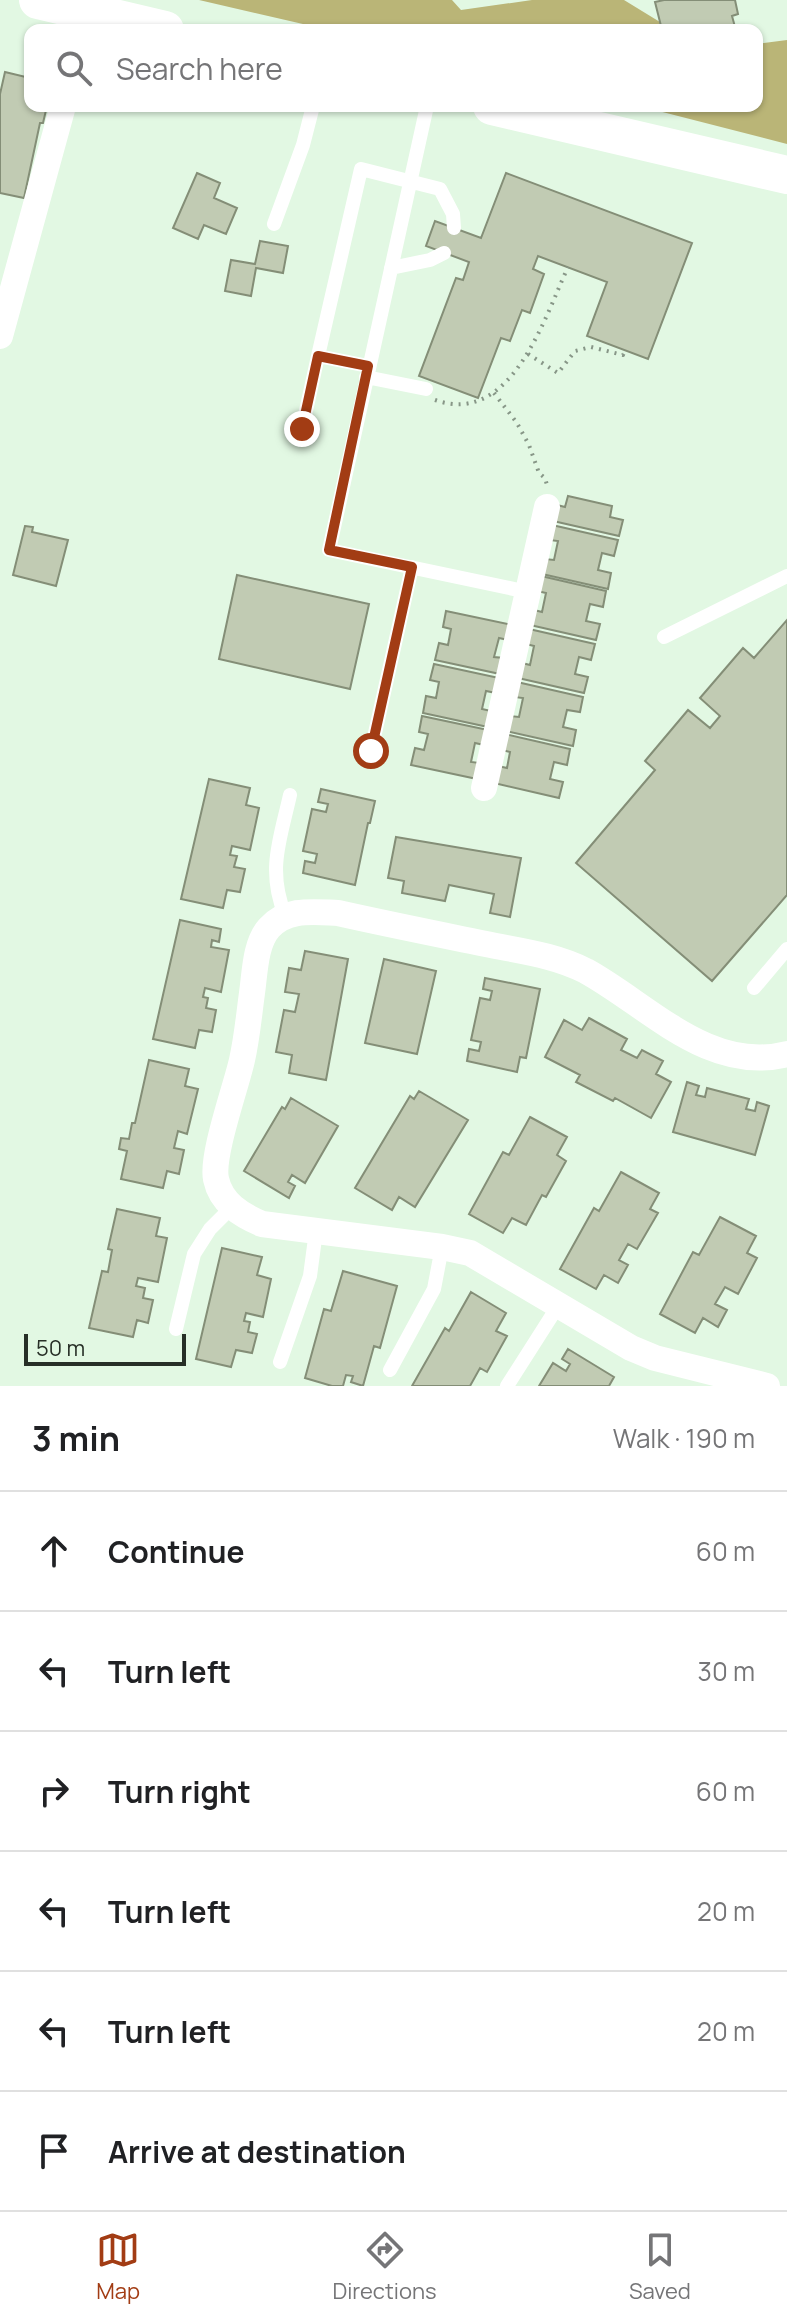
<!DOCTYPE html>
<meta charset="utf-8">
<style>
body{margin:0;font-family:Manrope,sans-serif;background:#f2f2f2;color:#202124}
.scale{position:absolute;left:24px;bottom:20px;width:162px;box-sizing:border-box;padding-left:8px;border:4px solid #272f27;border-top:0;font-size:22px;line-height:28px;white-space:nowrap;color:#272f27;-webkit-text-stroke:6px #e2f8e3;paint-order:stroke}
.stop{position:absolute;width:24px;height:24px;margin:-18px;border:6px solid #a23c14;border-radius:50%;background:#fff}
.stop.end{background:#a23c14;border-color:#fff;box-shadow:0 2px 8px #0008}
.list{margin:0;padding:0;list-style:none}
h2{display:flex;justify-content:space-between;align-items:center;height:104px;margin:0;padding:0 32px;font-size:34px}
h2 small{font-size:26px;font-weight:400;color:#757577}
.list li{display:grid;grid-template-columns:52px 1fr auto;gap:24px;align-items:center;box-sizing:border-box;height:120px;padding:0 32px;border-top:2px solid #e0e0e0}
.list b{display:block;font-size:30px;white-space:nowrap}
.list em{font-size:26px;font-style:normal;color:#757577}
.icon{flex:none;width:44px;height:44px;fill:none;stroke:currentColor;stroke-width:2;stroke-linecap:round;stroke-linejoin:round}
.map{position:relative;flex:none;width:787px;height:1386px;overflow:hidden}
.search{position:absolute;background:#fff;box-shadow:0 2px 6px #0004;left:24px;right:24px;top:24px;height:88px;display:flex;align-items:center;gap:20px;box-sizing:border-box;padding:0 28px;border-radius:16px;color:#757577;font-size:30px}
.sheet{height:824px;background:#fff}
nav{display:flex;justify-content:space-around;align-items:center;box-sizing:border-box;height:112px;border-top:2px solid #e0e0e0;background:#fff;font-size:22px;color:#757577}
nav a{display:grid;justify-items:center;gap:4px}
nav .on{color:#a23c14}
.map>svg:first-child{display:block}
.forest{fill:#bab577}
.building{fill:#c1cbb3;stroke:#848e77;stroke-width:2}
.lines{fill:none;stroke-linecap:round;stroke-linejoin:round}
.path{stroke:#879687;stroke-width:4;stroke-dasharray:2 6;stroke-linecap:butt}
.service{stroke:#fff;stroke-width:14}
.minor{stroke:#fff;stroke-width:26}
.secondary{stroke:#fff;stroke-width:38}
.route{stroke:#a23c14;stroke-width:10}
</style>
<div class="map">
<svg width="787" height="1386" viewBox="0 0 787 1386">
<rect width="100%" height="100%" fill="#e2f8e3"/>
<path class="forest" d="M199 0H452L461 10 532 0H624L673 30H329Z
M787 40V144L639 106H757V44Z"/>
<path class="building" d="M664 0H735L738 14 732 16 735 27 721 30H662L655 2Z
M5 72 30 78V106H47L43 123H40L24 198 0 193V94Z
M197 173 220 183 214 198 237 208 226 234 204 225 198 239 173 228Z
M506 173 692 243 648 359 587 336 607 282 538 256 533 269 544 274 530 313 522 310 510 341 501 338 478 398 419 376 456 278 463 280 469 262 426 246 435 221 481 238Z
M260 241 288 246 283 273 256 268 251 296 225 291 231 260 255 264Z
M568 496 612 506 610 517 623 520 619 536 553 521 557 505 565 507Z
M552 525 618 540 614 556 602 553 598 570 611 573 608 589 542 574 545 559 554 560 558 541 549 540Z
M25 526 33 527 32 532 68 540 56 586 13 575Z
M237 575 369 604 350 689 219 659Z
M541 576 606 591 603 607 590 604 586 621 600 624 596 640 530 625 534 610 542 612 546 593 537 591Z
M446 611 512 625 508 640 499 638 494 657 504 658 500 674 435 660 439 643 448 645 451 629 443 627Z
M787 620V895L712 981 576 863 655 770 645 761 688 710 710 728 720 716 700 698 743 648 754 658Z
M529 629 595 644 591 660 579 657 575 674 588 677 584 693 518 678 522 663 530 665 534 646 526 644Z
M434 664 499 678 496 693 486 691 482 709 491 711 488 727 423 713 426 696 436 698 439 682 430 680Z
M517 682 583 697 580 712 567 710 563 727 576 730 573 746 506 731 510 716 519 717 523 698 514 697Z
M422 716 488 730 484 745 475 743 471 762 480 763 477 779 411 765 415 748 424 750 428 734 419 732Z
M505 734 570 749 567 765 554 762 550 779 563 782 559 798 494 783 498 766 507 768 510 752 502 750Z
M209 779 250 788 246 805 259 808 250 850 232 846 230 855 237 856 234 867 245 869 240 892 227 890 223 908 181 899Z
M321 789 375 801 370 823H368L355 885 303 873 305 861 315 863 317 854 303 851 312 809 326 812 328 804 318 802Z
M396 837 521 858 510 917 490 913 494 894 449 885 445 901 402 893 404 881 388 878Z
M180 920 221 929 219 942 212 940 211 947 229 950 221 992 205 988 203 997 208 998 206 1008 216 1010 212 1032 199 1030 195 1048 153 1039Z
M305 951 348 959 326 1080 289 1073 292 1055 276 1052 284 1010 295 1012 299 994 285 992 289 968 301 970Z
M384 959 436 971 417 1054 365 1043Z
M485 978 540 989 526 1058 520 1057 517 1072 467 1061 469 1049 479 1051 481 1042 471 1040 480 998 490 1000 492 991 483 989Z
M589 1018 627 1039 621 1050 637 1058 642 1050 663 1061 656 1074 671 1082 651 1118 615 1098 613 1101 576 1082 580 1075 545 1057 564 1020 582 1030Z
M149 1060 189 1069 185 1086 198 1089 187 1134 178 1131 174 1148 184 1150 179 1174 167 1171 163 1188 121 1179 127 1151 119 1149 121 1138 129 1139 132 1123H135Z
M687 1082 699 1086 696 1095 705 1097 707 1088 749 1099 746 1109 755 1111 757 1102 769 1106 755 1155 673 1132Z
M419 1091 468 1120 415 1207 399 1197 392 1210 355 1188 410 1096 414 1099Z
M291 1098 338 1126 305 1183 292 1175 288 1182 295 1186 289 1198 244 1171 282 1107 285 1109Z
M530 1117 567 1137 557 1155 566 1161 546 1197 542 1195 526 1225 512 1218 503 1233 469 1214 503 1152 509 1155Z
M621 1172 659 1193 650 1209 658 1213 637 1249 628 1244 619 1260 628 1265 618 1283 604 1275 596 1289 560 1269 594 1208 599 1211Z
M117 1209 160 1218 156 1236 167 1238 158 1282 138 1278 136 1286 145 1288 143 1298 153 1300 148 1323 137 1320 133 1337 89 1328 102 1271 108 1272 112 1250 108 1249Z
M720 1217 756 1236 747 1253 757 1258 738 1294 725 1287 715 1304 727 1310 718 1327 703 1318 695 1333 660 1314 693 1252 699 1255Z
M222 1248 262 1257 257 1275 271 1279 263 1317 246 1313 244 1321 250 1322 248 1332 257 1334 252 1353 236 1350 231 1367 196 1359Z
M343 1271 397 1286 380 1348 374 1346 363 1386 351 1382 353 1376 346 1375 343 1386H332L305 1378 324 1309 331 1311Z
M471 1292 506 1313 496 1331 507 1336 487 1372 480 1368 470 1386H412L445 1328 449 1331Z
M568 1349 614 1377 609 1386H539L553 1363 566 1371 570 1364 562 1359Z"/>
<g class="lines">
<path class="path" d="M528 354 558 373 575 351 591 347 623 355 625 350
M494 393 517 423 529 445 539 473 545 478 547 485
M435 400C511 427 544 319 568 267"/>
<path class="service" d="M427 106 329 550 528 592
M274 224 303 145 313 106
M391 268 430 260 444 253
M318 356 361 169 440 189 453 214 454 228
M366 377 426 389
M302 429 318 356 368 366
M664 637 787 576
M371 751 412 567
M285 915C267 870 280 840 290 795
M754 988 787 949
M176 1329 194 1254 210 1229 232 1207
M280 1362 310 1276 316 1231
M390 1370 434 1289 442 1247
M507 1386 558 1306"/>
<path class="minor" d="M0 336 63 106
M484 788 547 507
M767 1386 655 1358 631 1348 470 1253 442 1247 262 1224C241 1215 221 1203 216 1179 211 1156 236 1087 242 1060 247 1038 249 1015 252 993 255 972 255 944 269 928 287 908 313 912 338 913 387 924 437 934 486 944 520 951 555 955 586 971 648 1005 709 1074 787 1054"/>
<path class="secondary" d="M38 0 165 30
M492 106 787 175"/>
</g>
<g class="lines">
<path class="route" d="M302 429 318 356 368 366 329 550 412 567 371 751"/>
</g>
</svg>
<div class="scale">50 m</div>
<div class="stop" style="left:371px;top:751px"></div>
<div class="stop end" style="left:302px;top:429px"></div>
<div class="search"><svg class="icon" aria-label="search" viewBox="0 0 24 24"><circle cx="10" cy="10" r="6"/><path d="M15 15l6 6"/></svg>Search here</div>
</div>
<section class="sheet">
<h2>3 min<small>Walk · 190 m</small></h2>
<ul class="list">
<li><svg class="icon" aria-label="ahead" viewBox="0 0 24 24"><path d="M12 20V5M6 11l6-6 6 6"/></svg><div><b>Continue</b></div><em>60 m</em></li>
<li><svg class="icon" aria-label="left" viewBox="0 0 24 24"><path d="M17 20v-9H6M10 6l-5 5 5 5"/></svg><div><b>Turn left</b></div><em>30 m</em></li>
<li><svg class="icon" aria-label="right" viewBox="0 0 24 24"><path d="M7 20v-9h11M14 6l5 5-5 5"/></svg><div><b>Turn right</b></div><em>60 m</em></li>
<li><svg class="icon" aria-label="left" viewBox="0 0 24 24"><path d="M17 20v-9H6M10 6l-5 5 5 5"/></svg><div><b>Turn left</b></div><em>20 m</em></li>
<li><svg class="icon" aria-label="left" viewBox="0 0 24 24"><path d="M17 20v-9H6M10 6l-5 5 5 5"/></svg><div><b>Turn left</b></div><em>20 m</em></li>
<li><svg class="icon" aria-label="arrive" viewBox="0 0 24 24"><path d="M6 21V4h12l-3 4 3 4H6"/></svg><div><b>Arrive at destination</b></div></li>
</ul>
</section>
<nav>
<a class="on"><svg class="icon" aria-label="map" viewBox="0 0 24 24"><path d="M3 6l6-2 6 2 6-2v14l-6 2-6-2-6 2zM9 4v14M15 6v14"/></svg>Map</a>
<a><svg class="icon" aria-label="directions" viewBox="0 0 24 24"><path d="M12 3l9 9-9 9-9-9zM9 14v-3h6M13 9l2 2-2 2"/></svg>Directions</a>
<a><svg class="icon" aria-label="saved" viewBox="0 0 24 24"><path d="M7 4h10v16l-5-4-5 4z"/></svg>Saved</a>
</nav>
